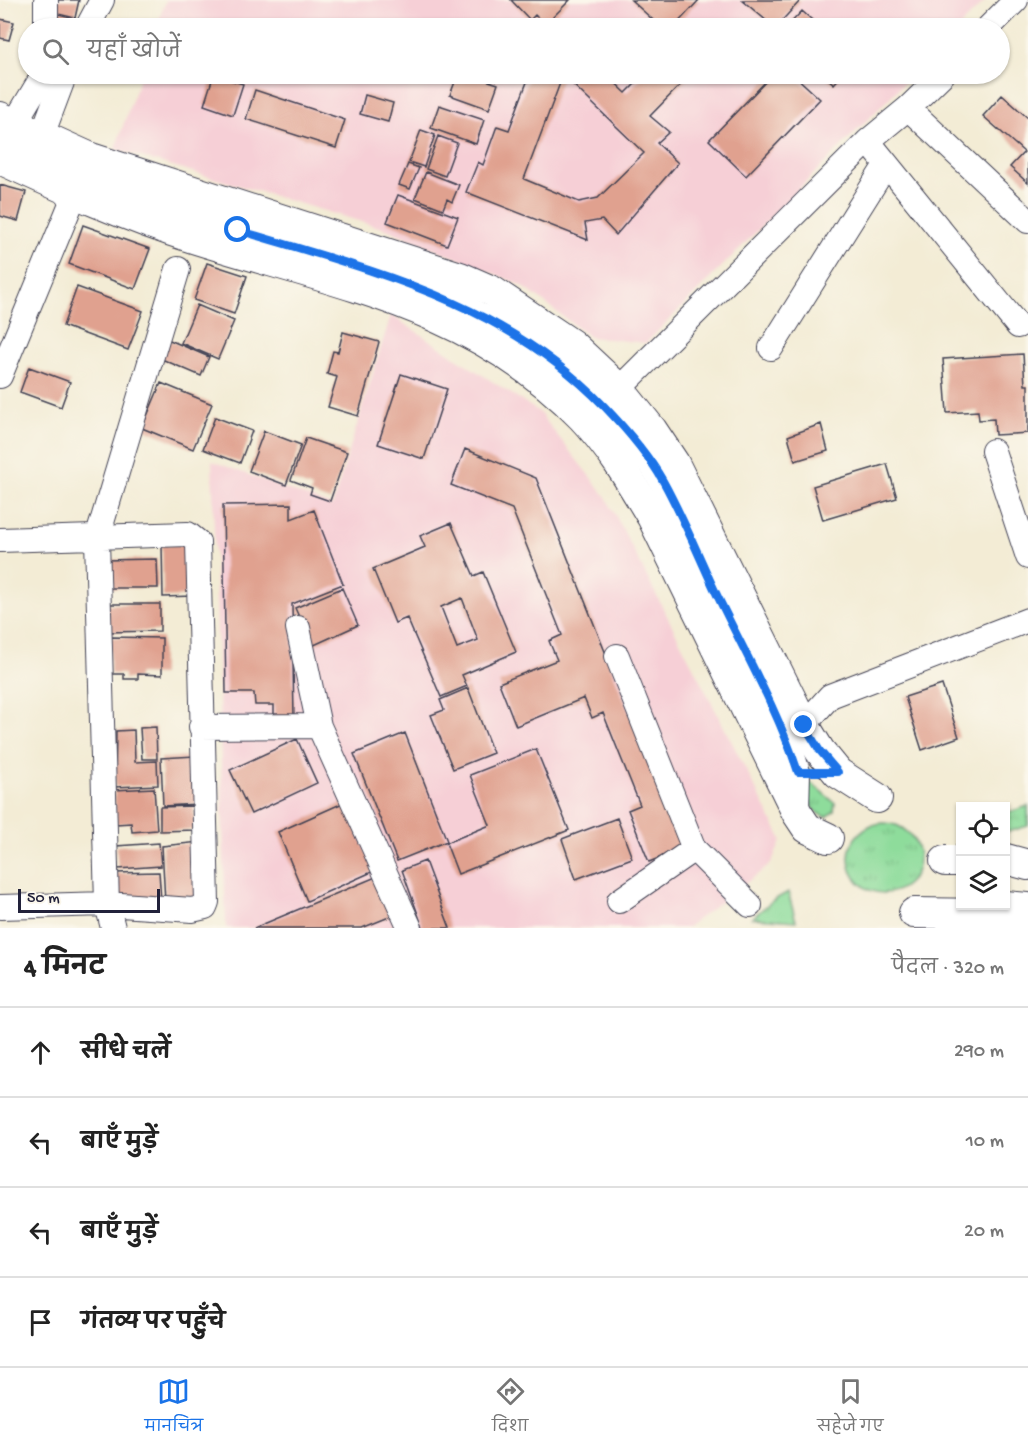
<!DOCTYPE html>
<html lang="hi">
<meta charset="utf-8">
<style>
body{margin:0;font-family:"Gochi Hand","Playpen Sans Deva",sans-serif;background:#f6f6f6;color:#222}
.controls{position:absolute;right:18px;bottom:18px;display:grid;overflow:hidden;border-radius:0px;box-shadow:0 2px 4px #0004}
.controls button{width:54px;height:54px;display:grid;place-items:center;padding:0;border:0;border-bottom:2px solid #e0e0e0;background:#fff;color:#222;font:30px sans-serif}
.scale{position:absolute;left:18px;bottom:15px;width:142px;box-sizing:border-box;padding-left:6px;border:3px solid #22223b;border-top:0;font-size:16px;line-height:21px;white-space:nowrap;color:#22223b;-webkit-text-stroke:4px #fbf7ec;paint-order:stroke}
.stop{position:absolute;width:18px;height:18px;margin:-14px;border:4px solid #1a73e8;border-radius:50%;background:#fff}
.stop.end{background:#1a73e8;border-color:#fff;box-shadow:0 2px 6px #0008}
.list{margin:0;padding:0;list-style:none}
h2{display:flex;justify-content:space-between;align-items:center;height:78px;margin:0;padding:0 24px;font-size:26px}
h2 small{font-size:20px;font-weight:400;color:#767676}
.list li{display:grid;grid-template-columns:39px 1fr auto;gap:18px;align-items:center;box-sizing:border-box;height:90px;padding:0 24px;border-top:2px solid #e0e0e0}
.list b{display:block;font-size:22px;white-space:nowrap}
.list em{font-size:20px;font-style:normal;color:#767676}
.icon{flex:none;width:33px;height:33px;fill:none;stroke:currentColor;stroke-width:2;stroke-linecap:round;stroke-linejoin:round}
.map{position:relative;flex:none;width:1028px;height:928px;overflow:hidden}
.search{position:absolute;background:#fff;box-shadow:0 2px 4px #0004;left:18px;right:18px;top:18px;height:66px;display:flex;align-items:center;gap:15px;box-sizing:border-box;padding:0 21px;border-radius:33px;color:#767676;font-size:22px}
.sheet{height:438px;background:#fff}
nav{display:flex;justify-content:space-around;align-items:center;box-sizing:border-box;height:84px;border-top:2px solid #e0e0e0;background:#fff;font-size:16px;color:#767676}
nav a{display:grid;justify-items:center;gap:3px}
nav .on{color:#1a73e8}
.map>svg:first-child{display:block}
.built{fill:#f6cfd6}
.grass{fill:url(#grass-tufts);stroke:#587f6b;stroke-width:1.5}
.building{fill:#e0a18f;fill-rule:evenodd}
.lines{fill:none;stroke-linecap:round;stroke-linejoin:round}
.minor-casing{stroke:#414052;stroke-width:26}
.major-casing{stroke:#414052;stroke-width:32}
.minor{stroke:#fff;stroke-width:24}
.major{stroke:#fff;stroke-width:30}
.route{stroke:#1a73e8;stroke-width:8}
</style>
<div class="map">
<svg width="1028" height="928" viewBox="0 0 1028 928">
<defs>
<pattern id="grass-tufts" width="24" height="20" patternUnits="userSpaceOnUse" patternTransform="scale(1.5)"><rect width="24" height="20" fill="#8edc9b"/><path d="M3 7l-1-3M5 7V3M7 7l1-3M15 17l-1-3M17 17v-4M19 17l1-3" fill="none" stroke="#7abc86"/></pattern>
</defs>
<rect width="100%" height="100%" fill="#fbf7ec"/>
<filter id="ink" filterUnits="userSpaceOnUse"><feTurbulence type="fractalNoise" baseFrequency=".0167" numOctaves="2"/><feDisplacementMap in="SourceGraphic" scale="12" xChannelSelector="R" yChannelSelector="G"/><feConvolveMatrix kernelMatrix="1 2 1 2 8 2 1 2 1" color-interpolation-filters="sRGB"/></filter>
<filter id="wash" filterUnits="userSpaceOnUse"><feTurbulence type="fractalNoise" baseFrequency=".008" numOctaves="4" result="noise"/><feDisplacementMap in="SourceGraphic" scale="24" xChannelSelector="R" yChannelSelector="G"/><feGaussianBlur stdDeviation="1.35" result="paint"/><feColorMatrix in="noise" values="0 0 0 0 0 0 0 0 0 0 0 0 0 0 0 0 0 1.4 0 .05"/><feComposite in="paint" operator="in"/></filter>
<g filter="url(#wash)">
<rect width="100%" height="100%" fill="#f3ecd5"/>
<path class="built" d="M166 0H986L958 28H156Z
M141 74H913L646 343 590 337 521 285 389 230 115 149Z
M391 315 539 412 606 497 782 840 770 865 686 928H226L212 461 332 506Z"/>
<path class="grass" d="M803 776 835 803 834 811 827 817C812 816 801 789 803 776Z
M1028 806V826L1008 832 1006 830V813Z
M849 858a35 35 0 1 1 70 0a35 35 0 1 1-70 0Z
M788 892 796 921 752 918 772 901Z"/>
<g id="blocks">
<path class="building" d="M53 0H79L75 18 50 12Z
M511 0H570L545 25 535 15 530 20Z
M631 0H699L673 28H662Z
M742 0H801L775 28Z
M802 11 821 28H786Z
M0 19 14 22 9 40 0 38Z
M214 74H232L230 80 243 84 233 115 204 105Z
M458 74H467L498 84 489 109 450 95Z
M530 74H606L626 93 645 74H691L650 116 669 132 657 143 678 163 616 235 602 220 585 223 588 240 466 192 478 162 483 165 497 126 509 130ZM563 75 644 153 598 198 579 202 524 179Z
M773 74H793L820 99 746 176 709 140Z
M822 74H843L834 84Z
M255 90 345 120 336 148 246 119Z
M365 95 393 103 388 122 360 114Z
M1002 95 1028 118V183L1010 167 1024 152 983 116Z
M439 105 484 120 476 144 431 128Z
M421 130 435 135 424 167 409 162Z
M438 136 457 143 445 176 426 169Z
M408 164 419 168 410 189 399 185Z
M426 172 459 185 452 202 447 199 443 209 415 198Z
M0 185 26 192 18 221 0 216Z
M398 195 458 217 447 245 387 222Z
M83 225 150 249 135 289 69 264Z
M207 263 247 276 234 314 194 300Z
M77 287 143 311 128 350 63 326Z
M197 305 234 321 218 359 181 343Z
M343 332 379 342 358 416 328 407 337 377 327 374 333 351 338 352Z
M165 338 209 357 201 376 157 357Z
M1023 354 1025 385H1028V433L995 435 994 419 979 420 978 411 947 413 943 359Z
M29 367 70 382 61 407 20 392Z
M401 374 447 389 424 459 378 444Z
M161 383 212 404 193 449 142 428Z
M215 417 252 431 240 463 203 449Z
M821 424 828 451 795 461 788 436Z
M264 431 301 445 286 485 249 471Z
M306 438 347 452 330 501 310 494 312 488 291 480Z
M465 449 536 478 683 848 649 862 628 810 640 805 603 713 592 718 584 698 516 726 499 683 557 660 549 641 562 635 512 509 451 485Z
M887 464 897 498 823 520 813 486Z
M291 504V519L314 510 343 584 292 604 294 719 274 720V705H255L254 693H226L223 505Z
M451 523 474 576 483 572 516 652 462 675 467 686 441 697 407 618 395 623 373 569 425 547 420 536ZM462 598 478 640 457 648 441 607Z
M190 543 193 596 163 597 162 545Z
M157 559 158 588H103V560Z
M342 588 358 625 312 646 295 608Z
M105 604H160V631L105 632Z
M110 637 162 638V675L138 674V679H124V674H110Z
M942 685 959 737 922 750 905 697Z
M468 688 493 753 453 769 431 715 444 710 440 700Z
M156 727 157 759H142L140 728Z
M134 730 135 762 157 761 158 785 115 787 116 731Z
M405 733 447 841 397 861 354 754Z
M297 739 317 783 251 814 230 770Z
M536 749 569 830 458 874 446 843 490 825 470 775Z
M195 756 198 804 163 806 161 758Z
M154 788 157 830 132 832 131 823 116 824 114 790Z
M345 802 374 871 307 901 278 832Z
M194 806 195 830 160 831V807Z
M617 818 632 858 576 879 562 839Z
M200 842 202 902H165L162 846Z
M159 843 161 866 118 869 116 846Z
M425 861 450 928H423L402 870Z
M159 872 161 901H115L113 873Z
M383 874 399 913 362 928H254Z"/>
</g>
</g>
<g filter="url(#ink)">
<use href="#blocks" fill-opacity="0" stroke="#414052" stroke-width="1.5"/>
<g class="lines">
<defs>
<path id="minor" d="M46 28V0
M87 28 102 0
M988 28 1016 0
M908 108 1028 221
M14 124 44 74
M41 138 65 74
M0 141C79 178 162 206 246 232 401 279 533 310 637 445 668 485 687 532 709 577 737 636 766 696 793 756L798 772 797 811
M868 141 1018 326
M771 348 886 165
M0 376 75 194
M619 389 868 141 908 108 943 74
M993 451 1028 557
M0 540 188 534 198 542 207 902 205 907 192 910 107 904 0 907
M298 628 319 726 410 928
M617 656 694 849 750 905
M804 725 830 696 1028 620
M201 727 319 726
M619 901 694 849
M1006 903 1028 905
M113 928 107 904 97 539 178 269"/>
<path id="major" d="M0 117 91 158 460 277 492 291 571 344 619 389 652 430 674 463 804 725 820 751 838 773 877 798
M0 159C63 188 126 217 193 238 334 283 474 305 582 417 610 446 631 482 652 517L797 813 807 828 828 838
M1006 859 1028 865
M945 861H960
M914 913 987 914 1028 921"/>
</defs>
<use href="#minor" class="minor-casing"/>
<use href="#major" class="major-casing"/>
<use href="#minor" class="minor"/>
<use href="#major" class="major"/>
</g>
</g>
<g class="lines" filter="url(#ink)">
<path class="route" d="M238 230C372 271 503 301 604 406 625 428 648 454 663 481 683 517 699 557 717 595 745 653 778 711 798 772H838L820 751 804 725"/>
</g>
</svg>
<div class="controls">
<button><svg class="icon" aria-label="locate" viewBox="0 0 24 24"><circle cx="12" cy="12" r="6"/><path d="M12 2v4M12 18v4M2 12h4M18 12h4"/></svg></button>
<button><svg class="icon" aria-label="layers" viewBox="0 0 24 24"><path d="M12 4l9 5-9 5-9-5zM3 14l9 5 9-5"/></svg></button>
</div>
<div class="scale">50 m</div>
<div class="stop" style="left:238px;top:230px"></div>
<div class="stop end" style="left:804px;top:725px"></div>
<div class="search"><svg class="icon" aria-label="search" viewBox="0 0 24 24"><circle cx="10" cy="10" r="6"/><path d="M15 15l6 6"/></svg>यहाँ खोजें</div>
</div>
<section class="sheet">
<h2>4 मिनट<small>पैदल · 320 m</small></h2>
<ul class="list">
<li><svg class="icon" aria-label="ahead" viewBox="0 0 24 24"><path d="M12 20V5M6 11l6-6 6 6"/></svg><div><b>सीधे चलें</b></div><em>290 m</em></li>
<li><svg class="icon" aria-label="left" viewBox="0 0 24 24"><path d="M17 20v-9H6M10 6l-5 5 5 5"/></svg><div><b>बाएँ मुड़ें</b></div><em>10 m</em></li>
<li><svg class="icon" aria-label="left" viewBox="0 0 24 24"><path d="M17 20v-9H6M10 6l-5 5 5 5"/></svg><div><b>बाएँ मुड़ें</b></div><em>20 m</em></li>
<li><svg class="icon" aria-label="arrive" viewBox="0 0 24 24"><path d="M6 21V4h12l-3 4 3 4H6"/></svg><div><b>गंतव्य पर पहुँचे</b></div></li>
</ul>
</section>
<nav>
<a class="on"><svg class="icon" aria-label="map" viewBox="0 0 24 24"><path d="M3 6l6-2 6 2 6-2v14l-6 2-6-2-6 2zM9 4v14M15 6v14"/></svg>मानचित्र</a>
<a><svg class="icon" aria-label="directions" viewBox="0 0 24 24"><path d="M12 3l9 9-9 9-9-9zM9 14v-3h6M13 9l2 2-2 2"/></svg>दिशा</a>
<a><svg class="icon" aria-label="saved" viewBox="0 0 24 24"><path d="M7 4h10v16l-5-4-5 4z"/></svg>सहेजे गए</a>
</nav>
